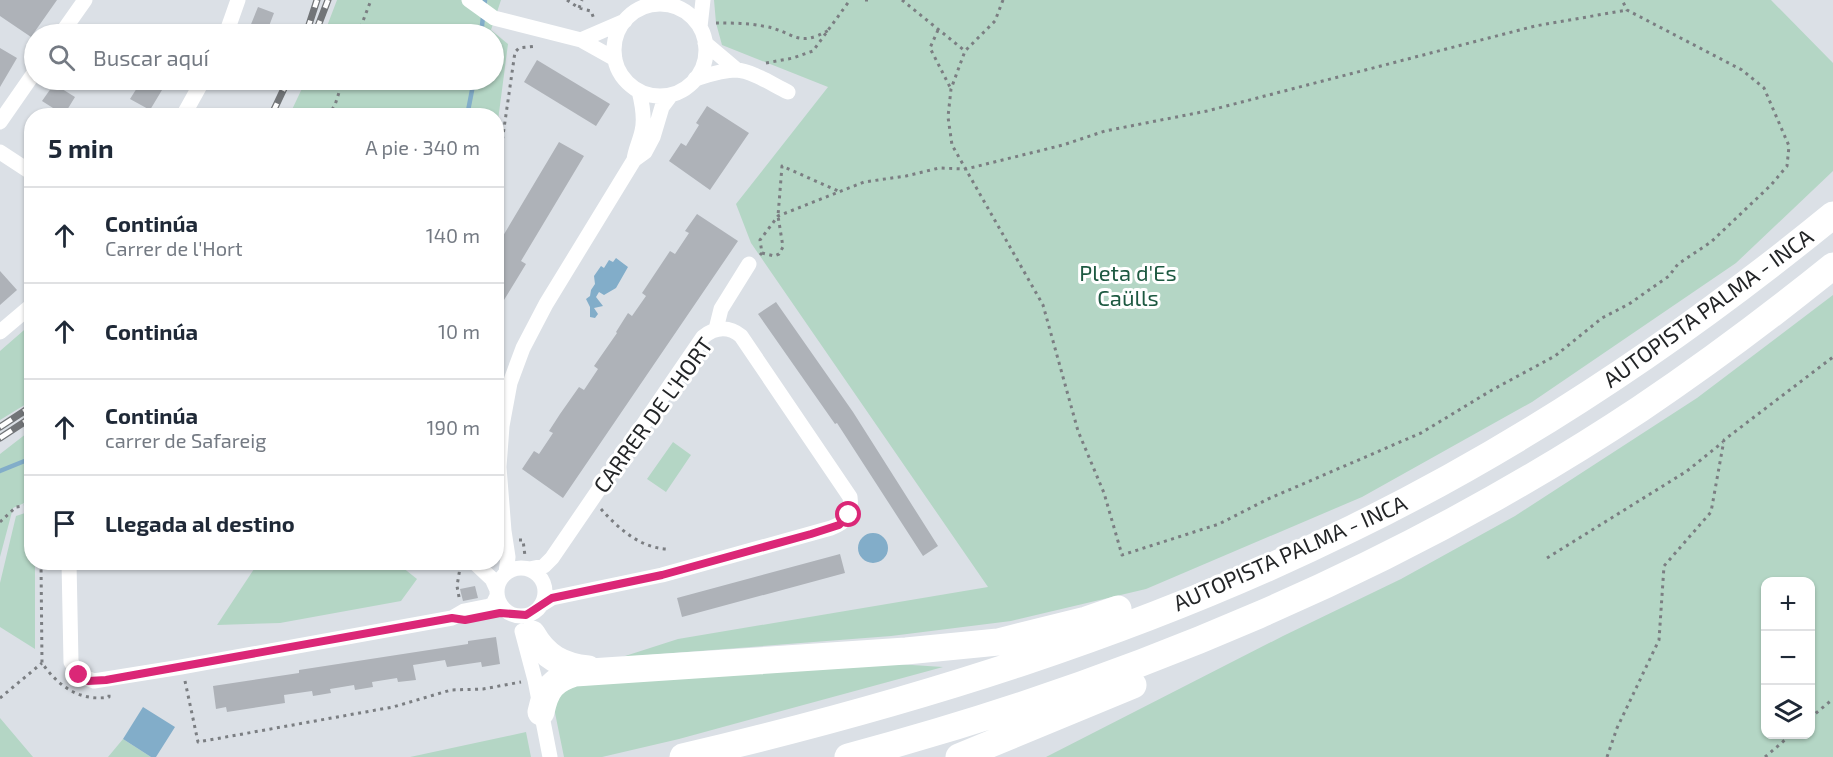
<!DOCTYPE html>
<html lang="es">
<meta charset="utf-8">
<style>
body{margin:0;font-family:"Exo 2",sans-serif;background:#f6f6f7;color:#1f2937}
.controls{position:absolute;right:18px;bottom:18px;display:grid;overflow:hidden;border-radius:12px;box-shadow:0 2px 4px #0004}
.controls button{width:54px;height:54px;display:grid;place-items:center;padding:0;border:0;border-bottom:2px solid #e0e1e3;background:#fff;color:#1f2937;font:30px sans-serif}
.stop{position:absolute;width:18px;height:18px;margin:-14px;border:4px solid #db2777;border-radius:50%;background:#fff}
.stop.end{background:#db2777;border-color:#fff;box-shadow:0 2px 6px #0008}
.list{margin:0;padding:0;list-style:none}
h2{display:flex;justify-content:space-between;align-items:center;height:78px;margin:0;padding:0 24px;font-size:26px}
h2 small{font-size:20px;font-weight:400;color:#747a83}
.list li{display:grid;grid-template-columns:39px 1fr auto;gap:18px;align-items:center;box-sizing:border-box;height:96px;padding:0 24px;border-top:2px solid #e0e1e3}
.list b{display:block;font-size:22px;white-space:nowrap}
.list p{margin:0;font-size:20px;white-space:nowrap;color:#747a83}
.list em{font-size:20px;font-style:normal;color:#747a83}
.icon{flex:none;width:33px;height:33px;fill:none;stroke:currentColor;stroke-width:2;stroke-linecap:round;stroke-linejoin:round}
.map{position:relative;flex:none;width:1833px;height:757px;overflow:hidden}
.search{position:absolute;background:#fff;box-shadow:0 2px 4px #0004;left:24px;top:24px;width:480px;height:66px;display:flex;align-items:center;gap:15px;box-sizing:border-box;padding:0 21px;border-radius:33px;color:#747a83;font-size:22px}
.panel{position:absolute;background:#fff;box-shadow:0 2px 4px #0004;left:24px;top:108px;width:480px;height:462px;border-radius:24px}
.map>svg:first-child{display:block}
.green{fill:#b4d6c5;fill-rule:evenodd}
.water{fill:#82adc9}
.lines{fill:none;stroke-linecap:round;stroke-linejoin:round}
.stream{stroke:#82adc9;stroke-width:4.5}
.building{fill:#aeb2b8}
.path{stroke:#7b7e82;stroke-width:3;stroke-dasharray:3 4.5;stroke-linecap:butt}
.street{stroke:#fff;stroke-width:15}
.highway{stroke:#fff;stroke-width:27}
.rail-casing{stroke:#727578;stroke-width:7}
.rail{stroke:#fff;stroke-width:4.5;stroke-dasharray:14;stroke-linecap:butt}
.route{stroke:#db2777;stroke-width:8}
.labels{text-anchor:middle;stroke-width:6;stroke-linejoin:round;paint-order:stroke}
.park-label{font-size:22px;fill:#1d5941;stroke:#fff}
.street-label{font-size:22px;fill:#232527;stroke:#fff}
</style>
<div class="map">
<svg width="1833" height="757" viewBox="0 0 1833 757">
<rect width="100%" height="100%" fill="#dbe0e6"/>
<path class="green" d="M337 0H501L491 30 508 44 497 128 496 116H289L306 80H494V34H324Z
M714 0H1771L1833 63V171L1736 263 1532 402 1362 497 1146 589 1011 621 891 636 622 657 678 639 988 587 751 243 736 204 828 87 722 45 716 23Z
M1833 295V757H1046L1283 636 1401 579 1515 516 1697 398ZM1766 582H1810V734H1766Z
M31 324V401L0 420V351Z
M31 430V500L13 508 0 557V454Z
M673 442 691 455 666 492 647 479Z
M31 511 32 562 35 563V649L0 627V583L16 516Z
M258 563H397L417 579 401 601 280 623 217 625Z
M866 662 943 667 679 739 602 757H564L554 708 564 687Z
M0 718 33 757H0Z
M526 732 531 757H410Z
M123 739 151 757H108Z"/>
<path class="water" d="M616 258 628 267 616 288 604 295 599 292 596 297 603 306 594 308 598 314 595 318 590 317V307L586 299 590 296 591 290 595 284 594 276 601 266 604 268 609 260 613 262Z
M858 548a15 15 0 1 1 30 0a15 15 0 1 1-30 0Z
M143 707 175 727 156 757H151L123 739Z"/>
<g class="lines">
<path class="stream" d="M481 34 485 0
M467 116 474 80
M0 471 32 458"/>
</g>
<path class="building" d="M0 0H57L31 37 0 16Z
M258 7 274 13 266 34H247Z
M0 48 17 58 0 87Z
M537 60 610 104 596 126 524 82Z
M142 80 162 90 150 110 130 99Z
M54 84 75 97 64 115 42 101Z
M707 106 749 133 710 190 669 161 681 143 686 146 699 125 696 123Z
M559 142 584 156 521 261 526 264 496 313V260L503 250 497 246Z
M697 214 738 241 563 498 522 469 534 451 539 454 553 433 549 431 560 414 579 387 584 390 598 369 594 366 617 333 616 332 628 313 632 316 646 296 642 293 670 251 675 254 689 233 685 231Z
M0 271 17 290 0 305Z
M776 302 853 412 938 546 923 556 837 423 835 424 758 314Z
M840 554 845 573 682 617 677 598Z
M475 586 478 598 463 601 460 589Z
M496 637 500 664 482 667 481 662 447 667 445 660 413 665 416 680 398 682 397 678 372 682 373 687 355 690 354 685 330 689 331 693 313 696 312 691 284 695 285 703 227 712 226 707 216 709 213 686 299 673V670L468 644V641Z"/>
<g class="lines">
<path class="path" d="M567 0 579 8 591 11 594 19
M865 0H868
M902 0 965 51
M1003 0 995 21 965 51 951 89 948 117 952 145 1043 305 1078 431 1104 493 1122 555 1219 524 1268 499 1421 433 1492 390 1555 356 1602 318 1629 304 1669 276 1678 264 1711 242 1771 185 1787 166 1789 146 1764 88 1742 70 1627 10 1622 0
M579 8 582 0
M716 23C731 23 748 23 763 26 794 31 796 49 829 30
M938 30 930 48 951 89
M358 34 371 0
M766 63 793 58 813 51 850 0
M614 72 626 89
M328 116 335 105 343 80
M496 184 515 52 519 48 537 46
M762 253 774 256 779 254 783 247 778 216 782 166 838 191
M760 255 762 253 760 240 778 216 864 182 906 176 939 168 966 169 1063 145 1105 131 1207 111 1535 26 1627 10
M601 509C618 528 640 548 667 549
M0 522 16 507 32 505
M519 540H523L525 556
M1547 558 1687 471 1723 442
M41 562 42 663C58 686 80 702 109 697V692
M459 597 457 586 460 568
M185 681 198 742 393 707 451 690 483 689 521 682
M0 698 42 663
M1810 718 1833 699
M1607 757 1617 728 1659 640 1664 566 1711 512 1724 440 1833 357
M1765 757 1792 734"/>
<path class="street" d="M469 0 494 18 581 40 615 59
M614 50a46 46 0 1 1 92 0a46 46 0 1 1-92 0Z
M700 27 703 0
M61 34 85 0
M226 34 238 0
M581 40 625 21
M705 43 737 70
M695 79C708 75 722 70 736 70 753 71 773 85 788 92
M183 116 203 80
M0 122 34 73
M0 152 32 173
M634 160C635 150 640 141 642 131 645 119 642 103 639 91
M716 329 721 309 749 264
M0 332 32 305
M69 562 71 662 79 675 94 681 181 667 452 618 464 611 489 606 493 604 497 596
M474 562 492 579 497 590
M497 592a24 24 0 1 1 48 0a24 24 0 1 1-48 0Z
M529 569 544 566 552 558 703 337C715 327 729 326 741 336L850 497C852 514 847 522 831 528L662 575 552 598 541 605
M506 573 508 557 504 531 499 467 502 426 510 383 523 348 546 304 634 160 645 152 653 137 662 107 671 95
M522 631 535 680 550 757"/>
<path class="highway" d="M532 634C545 657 562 666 588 669
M541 712C546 688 553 680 575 673L906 651 998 642 1086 620 1118 609
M683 757C913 703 1140 633 1353 528 1525 444 1685 336 1833 215
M848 757C1127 683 1399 569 1640 409 1707 364 1771 316 1833 266
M959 757 1133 685"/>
<defs>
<path id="rail" d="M306 34 317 0
M315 34 328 0
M271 116 288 80
M0 427 32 406
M0 438 32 417"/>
</defs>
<use href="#rail" class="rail-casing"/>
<use href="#rail" class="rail"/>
</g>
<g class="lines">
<path class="route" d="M79 675 88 681 106 680 452 618 465 620 500 613 526 615 552 598 662 575 811 534 839 525 849 515"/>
</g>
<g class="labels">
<g class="park-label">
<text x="1128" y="281">Pleta d'Es<tspan x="1128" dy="25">Caülls</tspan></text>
</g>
<g class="street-label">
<text transform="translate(1708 308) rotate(-36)" y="8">AUTOPISTA PALMA - INCA</text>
<text transform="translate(653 415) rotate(-54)" y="8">CARRER DE L'HORT</text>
<text transform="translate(1290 553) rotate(-24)" y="8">AUTOPISTA PALMA - INCA</text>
</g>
</g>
</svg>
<div class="controls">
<button>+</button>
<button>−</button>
<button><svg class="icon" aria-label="layers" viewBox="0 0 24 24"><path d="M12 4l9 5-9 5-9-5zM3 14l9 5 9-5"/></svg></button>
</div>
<div class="stop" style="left:849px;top:515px"></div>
<div class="stop end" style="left:79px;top:675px"></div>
<div class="search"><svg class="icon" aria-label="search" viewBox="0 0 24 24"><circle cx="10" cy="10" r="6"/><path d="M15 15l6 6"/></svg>Buscar aquí</div>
<section class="panel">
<h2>5 min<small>A pie · 340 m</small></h2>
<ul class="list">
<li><svg class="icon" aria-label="ahead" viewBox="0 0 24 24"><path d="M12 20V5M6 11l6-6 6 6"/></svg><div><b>Continúa</b><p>Carrer de l'Hort</p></div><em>140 m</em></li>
<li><svg class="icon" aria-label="ahead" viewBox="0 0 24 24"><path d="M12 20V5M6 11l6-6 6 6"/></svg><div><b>Continúa</b></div><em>10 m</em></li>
<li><svg class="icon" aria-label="ahead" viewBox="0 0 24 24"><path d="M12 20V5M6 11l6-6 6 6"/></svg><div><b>Continúa</b><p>carrer de Safareig</p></div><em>190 m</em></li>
<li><svg class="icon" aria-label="arrive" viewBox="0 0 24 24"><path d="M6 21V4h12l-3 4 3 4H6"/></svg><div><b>Llegada al destino</b></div></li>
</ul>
</section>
</div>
